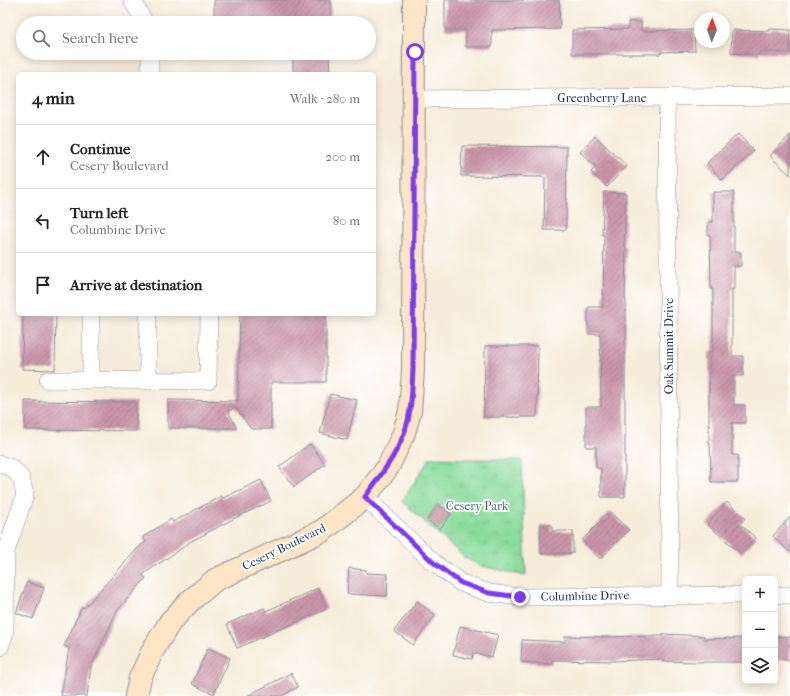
<!DOCTYPE html>
<meta charset="utf-8">
<style>
body{margin:0;font-family:"IM FELL French Canon",serif;background:#f2f2f2;color:#222}
.controls{position:absolute;right:12px;bottom:12px;display:grid;overflow:hidden;border-radius:6px;box-shadow:0 2px 10px #0003}
.controls button{width:36px;height:36px;display:grid;place-items:center;padding:0;border:0;border-bottom:1px solid #e0e0e0;background:#fff;color:#222;font:20px sans-serif}
.compass{position:absolute;left:694px;top:12px;width:36px;height:36px;border-radius:50%;background:#fff;box-shadow:0 2px 10px #0003;rotate:1deg}
.stop{position:absolute;width:12px;height:12px;margin:-9px;border:3px solid #7c3aed;border-radius:50%;background:#fff}
.stop.end{background:#7c3aed;border-color:#fff;box-shadow:0 1px 4px #0008}
.list{margin:0;padding:0;list-style:none}
h2{display:flex;justify-content:space-between;align-items:center;height:52px;margin:0;padding:0 16px;font-size:17px}
h2 small{font-size:13px;font-weight:400;color:#767676}
.list li{display:grid;grid-template-columns:26px 1fr auto;gap:12px;align-items:center;box-sizing:border-box;height:64px;padding:0 16px;border-top:1px solid #e0e0e0}
.list b{display:block;font-size:15px;white-space:nowrap}
.list p{margin:0;font-size:13px;white-space:nowrap;color:#767676}
.list em{font-size:13px;font-style:normal;color:#767676}
.icon{flex:none;width:22px;height:22px;fill:none;stroke:currentColor;stroke-width:2;stroke-linecap:round;stroke-linejoin:round}
.map{position:relative;flex:none;width:790px;height:696px;overflow:hidden}
.search{position:absolute;background:#fff;box-shadow:0 2px 10px #0003;left:16px;top:16px;width:360px;height:44px;display:flex;align-items:center;gap:10px;box-sizing:border-box;padding:0 14px;border-radius:22px;color:#767676;font-size:15px}
.panel{position:absolute;background:#fff;box-shadow:0 2px 10px #0003;left:16px;top:72px;width:360px;height:244px;border-radius:6px}
.map>svg:first-child{display:block}
.park{fill:url(#park-tufts);stroke:#52867d}
.building{fill:url(#building-hatch)}
.lines{fill:none;stroke-linecap:round;stroke-linejoin:round}
.street-casing{stroke:#898e9c;stroke-width:18}
.secondary-casing{stroke:#898e9c;stroke-width:24}
.street{stroke:#fff;stroke-width:17}
.secondary{stroke:#fde5c5;stroke-width:22}
.route{stroke:#7c3aed;stroke-width:5}
.labels{text-anchor:middle;stroke-width:3.5;stroke-linejoin:round;paint-order:stroke}
.street-label{font-size:12px;fill:#1b2f5e;stroke:#fff}
.park-label{font-size:12px;fill:#3c6371;stroke:#fff}
</style>
<div class="map">
<svg width="790" height="696" viewBox="0 0 790 696">
<defs>
<pattern id="park-tufts" width="24" height="20" patternUnits="userSpaceOnUse"><rect width="24" height="20" fill="#8adc9c"/><path d="M3 7l-1-3M5 7V3M7 7l1-3M15 17l-1-3M17 17v-4M19 17l1-3" fill="none" stroke="#76bd89"/></pattern>
<pattern id="building-hatch" width="6" height="6" patternUnits="userSpaceOnUse"><rect width="6" height="6" fill="#ca95a8"/><path d="M-1 1l2-2M0 6l6-6M5 7l2-2" fill="none" stroke="#a37a8c"/></pattern>
</defs>
<rect width="100%" height="100%" fill="#fff"/>
<filter id="ink" filterUnits="userSpaceOnUse"><feTurbulence type="fractalNoise" baseFrequency=".025" numOctaves="2"/><feDisplacementMap in="SourceGraphic" scale="8" xChannelSelector="R" yChannelSelector="G"/><feConvolveMatrix kernelMatrix="1 2 1 2 8 2 1 2 1" color-interpolation-filters="sRGB"/></filter>
<filter id="wash" filterUnits="userSpaceOnUse"><feTurbulence type="fractalNoise" baseFrequency=".012" numOctaves="4" result="noise"/><feDisplacementMap in="SourceGraphic" scale="16" xChannelSelector="R" yChannelSelector="G"/><feGaussianBlur stdDeviation="0.9" result="paint"/><feColorMatrix in="noise" values="0 0 0 0 0 0 0 0 0 0 0 0 0 0 0 0 0 1.4 0 .05"/><feComposite in="paint" operator="in"/></filter>
<g filter="url(#wash)">
<rect width="100%" height="100%" fill="#f7ecda"/>
<path class="park" d="M430 458 522 460 526 576 481 566 465 558 402 501Z"/>
<g id="blocks">
<path class="building" d="M214 0H331V23H288V21L214 20Z
M445 0H559L560 29 492 30V47H466V30H445Z
M628 22H641V31L694 30 695 51 661 52V54H572V30L628 29Z
M770 29 790 30V53L759 52V55L731 53 732 30 770 31Z
M293 53H329L330 74H293Z
M738 134 754 151 722 180 707 163Z
M790 135V175L770 156Z
M595 136 627 166 607 187 591 172 596 167 580 152Z
M462 146 567 147 566 230H544L545 177 461 176Z
M604 192 626 193 624 246H626L625 300H626V339H625V497H601V468H596V447H586V407H601L600 334H588V307H603L604 235H602Z
M713 192H734V252H741V266H734V289H732V356H743V376H734V405H745V423H732V455H738V482H711L710 444H709V352H713V289H711L710 235H708V222H713Z
M23 314H56L55 370 22 369Z
M240 314H326V382H271V429H251L235 407 228 411 237 428H168V400L238 401Z
M485 346H538L537 417H484Z
M330 394 357 400 347 440 320 433Z
M25 401 136 402V431L25 430Z
M310 444 325 464 294 487 279 467Z
M261 480 271 501 233 519 188 543V544L142 575 146 578 117 611 91 667 87 696H61L69 648 64 646 82 607 84 608 138 548 146 542 143 537 171 519 173 522 221 496 223 498Z
M727 502 745 518 740 524 756 538 741 554 707 524Z
M438 504 451 514 440 529 427 520Z
M610 512 629 530 600 559 582 540Z
M790 517V552L773 536Z
M540 525H552V531H573V553L541 554Z
M349 568 366 570V573L388 574 387 596 347 594Z
M27 582 44 588 33 619 16 613Z
M318 588 327 609 237 648 227 624 264 608 266 611Z
M417 601 435 615 413 645 394 631Z
M460 626 498 635 492 657 473 653 472 659 453 655Z
M663 634 704 636V639L745 638V662H699L662 661V659L614 661 552 660V664L521 662 522 640 565 642V636L605 637 663 636Z
M775 636 790 637V660L775 659Z
M208 648 230 658 214 694 192 684Z
M291 673 298 687 281 696H247Z"/>
</g>
</g>
<g filter="url(#ink)">
<use href="#blocks" fill-opacity="0" stroke="#898e9c" stroke-width="1"/>
<g class="lines">
<defs>
<path id="street" d="M132 0 145 23
M150 74V53
M667 97 670 596
M415 99 790 96
M91 314V380L208 381 209 314
M148 314V381
M48 380H91
M0 464 12 468 21 478 25 495 6 551 5 633 0 647
M365 497 434 563 461 583 489 593 520 597 745 595
M775 595H790"/>
<path id="secondary" d="M136 696 140 678 153 650 170 622 190 601 215 580 322 531 365 497 388 467 404 433 410 411 413 370 414 0"/>
</defs>
<use href="#street" class="street-casing"/>
<use href="#secondary" class="secondary-casing"/>
<use href="#street" class="street"/>
<use href="#secondary" class="secondary"/>
</g>
</g>
<g class="lines" filter="url(#ink)">
<path class="route" d="M415 52 413 370C412 384 412 397 410 410 406 443 384 471 365 497L434 563 461 583 489 593 520 597"/>
</g>
<g class="labels">
<g class="street-label">
<text x="602" y="102">Greenberry Lane</text>
<text transform="translate(669 346) rotate(-90)" y="4">Oak Summit Drive</text>
<text transform="translate(284 547) rotate(-26)" y="4">Cesery Boulevard</text>
<text transform="translate(585 596) rotate(-1)" y="4">Columbine Drive</text>
</g>
<g class="park-label">
<text x="477" y="510">Cesery Park</text>
</g>
</g>
</svg>
<div class="controls">
<button>+</button>
<button>−</button>
<button><svg class="icon" aria-label="layers" viewBox="0 0 24 24"><path d="M12 4l9 5-9 5-9-5zM3 14l9 5 9-5"/></svg></button>
</div>
<svg class="compass" viewBox="-18 -18 36 36"><path d="M0-13l5 13h-10z" fill="#e53935"/><path d="M0 13l5-13h-10z" fill="#767676"/></svg>
<div class="stop" style="left:415px;top:52px"></div>
<div class="stop end" style="left:520px;top:597px"></div>
<div class="search"><svg class="icon" aria-label="search" viewBox="0 0 24 24"><circle cx="10" cy="10" r="6"/><path d="M15 15l6 6"/></svg>Search here</div>
<section class="panel">
<h2>4 min<small>Walk · 280 m</small></h2>
<ul class="list">
<li><svg class="icon" aria-label="ahead" viewBox="0 0 24 24"><path d="M12 20V5M6 11l6-6 6 6"/></svg><div><b>Continue</b><p>Cesery Boulevard</p></div><em>200 m</em></li>
<li><svg class="icon" aria-label="left" viewBox="0 0 24 24"><path d="M17 20v-9H6M10 6l-5 5 5 5"/></svg><div><b>Turn left</b><p>Columbine Drive</p></div><em>80 m</em></li>
<li><svg class="icon" aria-label="arrive" viewBox="0 0 24 24"><path d="M6 21V4h12l-3 4 3 4H6"/></svg><div><b>Arrive at destination</b></div></li>
</ul>
</section>
</div>
